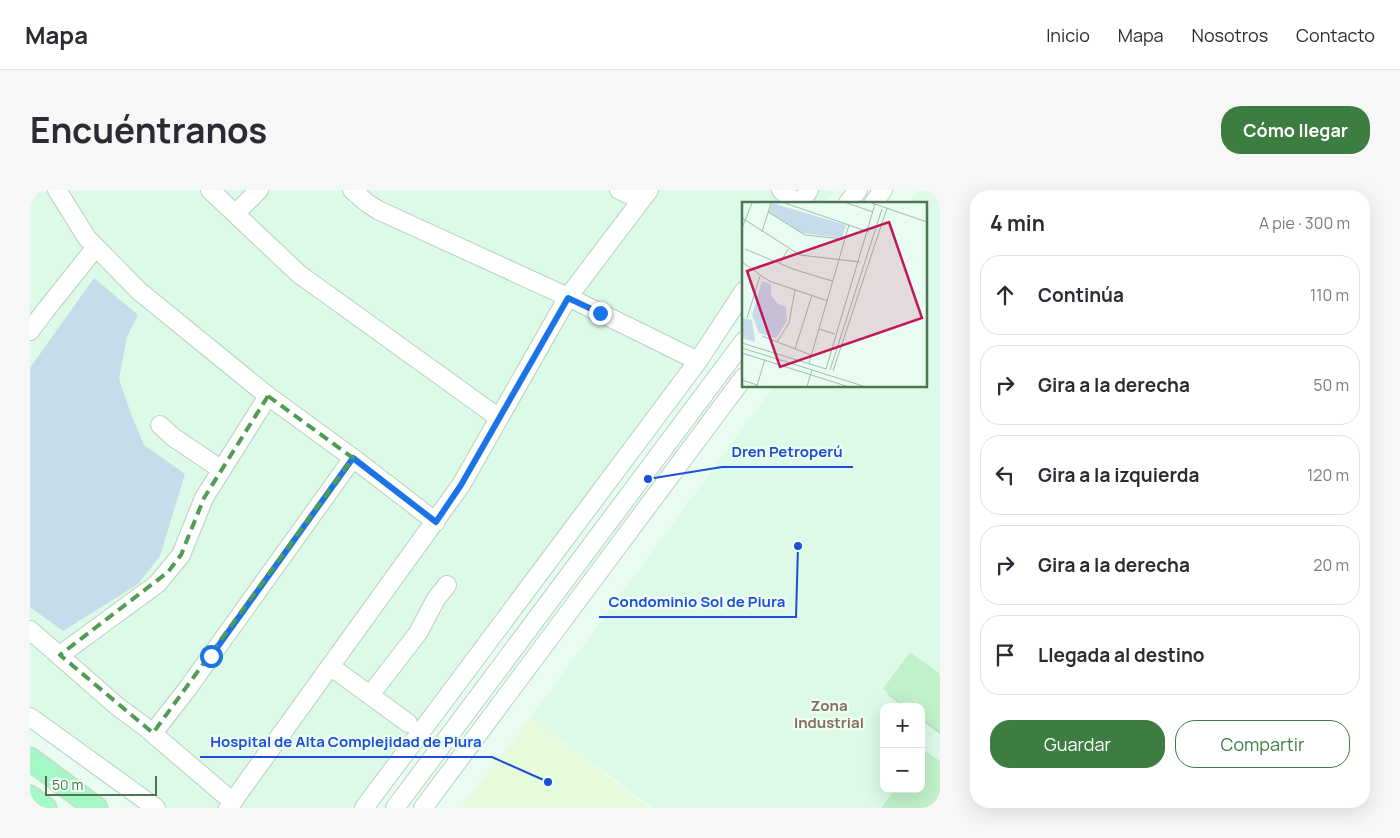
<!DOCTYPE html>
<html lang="es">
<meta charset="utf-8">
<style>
body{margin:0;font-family:Manrope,sans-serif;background:#f7f7f7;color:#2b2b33}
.controls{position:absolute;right:15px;bottom:15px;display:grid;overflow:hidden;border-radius:10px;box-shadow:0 5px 20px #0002}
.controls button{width:45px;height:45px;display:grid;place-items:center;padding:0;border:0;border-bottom:1px solid #e1e1e2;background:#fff;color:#2b2b33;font:25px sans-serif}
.scale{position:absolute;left:15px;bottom:12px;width:112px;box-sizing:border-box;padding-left:5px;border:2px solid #4d7653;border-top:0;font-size:14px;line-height:18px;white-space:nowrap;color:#4d7653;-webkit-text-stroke:4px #effef5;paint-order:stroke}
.stop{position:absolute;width:15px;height:15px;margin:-11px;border:4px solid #1a73e8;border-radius:50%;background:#fff}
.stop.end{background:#1a73e8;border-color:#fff;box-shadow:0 1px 5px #0008}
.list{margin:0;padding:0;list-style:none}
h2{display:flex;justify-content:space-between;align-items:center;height:65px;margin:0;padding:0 20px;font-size:21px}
h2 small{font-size:16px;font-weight:400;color:#7c7c81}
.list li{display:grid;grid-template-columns:32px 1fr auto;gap:15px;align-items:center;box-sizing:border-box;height:80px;margin:0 10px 10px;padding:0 10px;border:1px solid #e1e1e2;border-radius:20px}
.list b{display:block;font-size:19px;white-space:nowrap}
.list em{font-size:16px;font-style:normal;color:#7c7c81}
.actions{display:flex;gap:10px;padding:15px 20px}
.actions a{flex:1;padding:11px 0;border:1px solid #3d7d42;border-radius:20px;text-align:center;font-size:18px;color:#3d7d42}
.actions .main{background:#3d7d42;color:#fff}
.icon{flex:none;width:28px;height:28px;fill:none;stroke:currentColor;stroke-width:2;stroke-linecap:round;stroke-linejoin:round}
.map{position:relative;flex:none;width:910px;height:618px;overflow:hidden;border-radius:20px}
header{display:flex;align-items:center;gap:30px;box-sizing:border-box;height:70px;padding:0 25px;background:#fff;border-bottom:1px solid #e1e1e2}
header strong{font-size:24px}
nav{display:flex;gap:28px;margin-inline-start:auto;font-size:18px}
.intro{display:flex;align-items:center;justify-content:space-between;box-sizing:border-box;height:120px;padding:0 30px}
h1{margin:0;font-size:35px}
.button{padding:12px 22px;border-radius:20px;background:#3d7d42;color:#fff;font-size:18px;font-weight:700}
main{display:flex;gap:30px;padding:0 30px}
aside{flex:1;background:#fff;border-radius:20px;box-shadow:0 5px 20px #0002}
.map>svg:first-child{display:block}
.residential{fill:#ddf9e7;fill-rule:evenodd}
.medical{fill:#e6fadc}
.green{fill:#c7dcea}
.building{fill:#c1f1ca;filter:url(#shadow)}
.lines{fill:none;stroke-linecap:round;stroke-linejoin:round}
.minor-casing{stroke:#b4d3bc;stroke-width:20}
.major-casing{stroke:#cdd9cf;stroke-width:25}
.minor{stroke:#fff;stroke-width:18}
.major{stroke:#a4f8c7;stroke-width:22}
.route{stroke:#1a73e8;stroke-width:6}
.marked{fill:none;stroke:#4f9c53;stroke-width:4;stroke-dasharray:10 6;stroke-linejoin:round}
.labels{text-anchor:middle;stroke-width:4.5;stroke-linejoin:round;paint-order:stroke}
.neighbourhood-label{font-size:15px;font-weight:bold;fill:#856e5c;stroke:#effef5}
.inset-road{fill:none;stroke:#a2bea8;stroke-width:1}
.view{fill:#c2185b;fill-opacity:0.15;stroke:#c2185b;stroke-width:2.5}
.inset-edge{fill:none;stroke:#4d7653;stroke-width:2.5}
.leader{fill:none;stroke:#1d4ed8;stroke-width:2}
.callout-dot{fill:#1d4ed8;stroke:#effef5;stroke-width:2}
.callout-label{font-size:15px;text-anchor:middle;font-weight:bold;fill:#1d4ed8;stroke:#effef5;stroke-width:4.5;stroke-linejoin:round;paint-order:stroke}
</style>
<header>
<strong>Mapa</strong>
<nav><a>Inicio</a><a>Mapa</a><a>Nosotros</a><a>Contacto</a></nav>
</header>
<div class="intro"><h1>Encuéntranos</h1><a class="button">Cómo llegar</a></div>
<main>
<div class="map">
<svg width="910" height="618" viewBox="0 0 910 618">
<defs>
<filter id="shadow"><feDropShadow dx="4.5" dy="4.5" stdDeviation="0" flood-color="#0004"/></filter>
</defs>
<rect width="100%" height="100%" fill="#e9fcf1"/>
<path class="residential" d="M0 0H805L795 14H714V122L341 618H107L0 539Z
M889 0H910V618H623L501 527 744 196H896V14H879ZM854 517H891V599H854Z"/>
<path class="medical" d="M501 527 619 618H431Z"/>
<path class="green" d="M64 88 108 125 97 147 89 189 101 224 114 255 155 284 130 366 108 394 33 441 0 417V178Z"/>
<path class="building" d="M880 462 910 484V542L891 528V517H876L853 499Z
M894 560 910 571V604L900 618H851L865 599H891V564Z"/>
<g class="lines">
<defs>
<path id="minor" d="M27 0 57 48 109 101 238 206 323 268 406 332
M180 0 269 84 469 228
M322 0 337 13 348 20 538 107 668 171
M589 0 611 10
M751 0 768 14
M770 14 779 0
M817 14 828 0
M843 14 853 0
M206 23 229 0
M0 141 15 121 66 57
M130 235 143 247 192 280
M0 440 88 517 114 536 203 612
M30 465 127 394 151 365 174 308 238 206
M300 476 378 533
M340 505 388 443 406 409 417 395
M0 527 126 618
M123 543 158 498 323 268
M198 618 431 295 538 107 619 0
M334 618 668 171 714 101
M365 618 714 151
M393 618 714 187"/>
<path id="major" d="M0 569 66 618
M0 607 15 618"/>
</defs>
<use href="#minor" class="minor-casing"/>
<use href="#major" class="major-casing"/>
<use href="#minor" class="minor"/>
<use href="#major" class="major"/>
</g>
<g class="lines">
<path class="route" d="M181 466 323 268 406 332 431 295 538 108 570 123"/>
</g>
<path class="marked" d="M238 206 323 268 123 543 30 465 138 382 151 365 174 308Z"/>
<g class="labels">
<g class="neighbourhood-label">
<text x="799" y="521">Zona<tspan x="799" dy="17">Industrial</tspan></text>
</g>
</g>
<g transform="translate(712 12)">
<rect width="185" height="185" fill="#e9fcf1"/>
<path d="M30 1 104 23 100 36 60 31 27 10ZM20 79 29 82V93L36 102 44 105 45 119 34 136 17 131 10 113ZM0 116 10 118 13 140 0 136Z" fill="#c7dcea"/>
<path class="inset-road" d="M43 1 127 30M105 1 131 10M130 1 185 20M26 10 63 33 101 37M0 16 58 53 118 60M0 26 10 1M20 30 29 1M3 47 51 67 90 79M0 60 27 79 86 99M38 61 46 47M5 116 18 74M77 127 93 132M20 134 69 153M35 140 47 121 53 88M0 141 84 167M0 146 121 184M53 147 70 93M0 151 104 184M67 161 107 23M84 167 133 2M88 168 140 7M91 169 145 6M0 178 15 183M15 184 23 157M65 184 70 168"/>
<path class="view" d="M147 20 180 116 38 165 5 69Z"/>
<rect width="185" height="185" class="inset-edge"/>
</g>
<path class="leader" d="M618 289L692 277H823M768 356L766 427H569M518 592L462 567H170"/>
<g class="callout-dot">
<circle cx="618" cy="289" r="5"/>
<circle cx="768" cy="356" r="5"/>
<circle cx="518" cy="592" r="5"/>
</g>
<g class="callout-label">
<text x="757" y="267">Dren Petroperú</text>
<text x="667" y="417">Condominio Sol de Piura</text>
<text x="316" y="557">Hospital de Alta Complejidad de Piura</text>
</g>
</svg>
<div class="controls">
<button>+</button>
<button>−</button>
</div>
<div class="scale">50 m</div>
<div class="stop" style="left:181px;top:466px"></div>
<div class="stop end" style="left:570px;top:123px"></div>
</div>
<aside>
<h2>4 min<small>A pie · 300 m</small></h2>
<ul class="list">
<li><svg class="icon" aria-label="ahead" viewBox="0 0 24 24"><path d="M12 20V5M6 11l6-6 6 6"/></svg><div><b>Continúa</b></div><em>110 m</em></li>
<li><svg class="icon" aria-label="right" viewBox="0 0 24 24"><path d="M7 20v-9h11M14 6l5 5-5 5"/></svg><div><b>Gira a la derecha</b></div><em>50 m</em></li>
<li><svg class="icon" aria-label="left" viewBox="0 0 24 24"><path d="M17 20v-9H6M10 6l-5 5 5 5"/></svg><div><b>Gira a la izquierda</b></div><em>120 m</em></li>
<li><svg class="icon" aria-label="right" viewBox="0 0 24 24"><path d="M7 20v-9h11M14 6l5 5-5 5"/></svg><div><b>Gira a la derecha</b></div><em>20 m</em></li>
<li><svg class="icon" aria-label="arrive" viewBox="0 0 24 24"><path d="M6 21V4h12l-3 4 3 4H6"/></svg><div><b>Llegada al destino</b></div></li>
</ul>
<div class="actions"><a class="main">Guardar</a><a>Compartir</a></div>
</aside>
</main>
